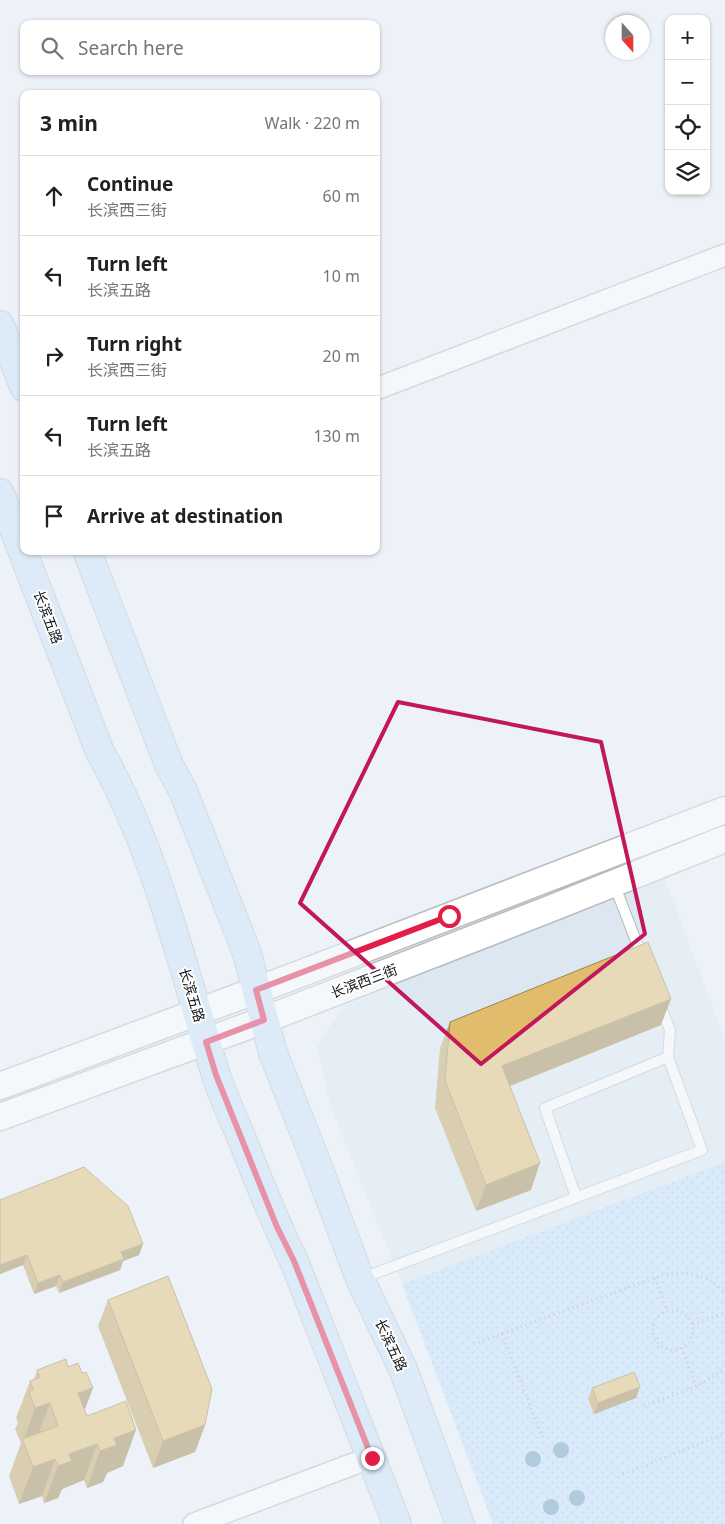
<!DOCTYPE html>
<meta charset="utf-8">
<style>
body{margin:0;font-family:"Noto Sans","Noto Sans SC",sans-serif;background:#f6f6f6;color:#202124}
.controls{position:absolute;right:15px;top:15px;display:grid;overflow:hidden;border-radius:10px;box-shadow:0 1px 4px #0004}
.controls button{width:45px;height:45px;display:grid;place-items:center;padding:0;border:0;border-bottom:1px solid #e0e0e0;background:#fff;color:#202124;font:25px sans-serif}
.compass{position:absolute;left:605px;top:15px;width:45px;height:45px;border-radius:50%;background:#fff;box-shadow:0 1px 4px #0004;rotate:159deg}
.stop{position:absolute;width:15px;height:15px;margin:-11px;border:4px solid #e11d48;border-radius:50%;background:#fff}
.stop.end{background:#e11d48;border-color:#fff;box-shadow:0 1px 5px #0008}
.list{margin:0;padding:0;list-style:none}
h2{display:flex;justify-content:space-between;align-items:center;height:65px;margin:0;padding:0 20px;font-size:21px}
h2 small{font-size:16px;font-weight:400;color:#757577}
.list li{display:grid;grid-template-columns:32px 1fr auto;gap:15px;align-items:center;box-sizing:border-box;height:80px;padding:0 20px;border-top:1px solid #e0e0e0}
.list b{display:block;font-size:19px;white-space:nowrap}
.list p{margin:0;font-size:16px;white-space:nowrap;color:#757577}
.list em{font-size:16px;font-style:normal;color:#757577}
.icon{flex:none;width:28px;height:28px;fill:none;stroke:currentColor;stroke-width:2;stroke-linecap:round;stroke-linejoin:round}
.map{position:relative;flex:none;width:725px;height:1524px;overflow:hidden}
.search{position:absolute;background:#fff;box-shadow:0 1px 4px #0004;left:20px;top:20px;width:360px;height:55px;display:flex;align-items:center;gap:12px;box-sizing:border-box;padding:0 18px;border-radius:10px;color:#757577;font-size:19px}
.panel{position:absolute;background:#fff;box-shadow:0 1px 4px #0004;left:20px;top:90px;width:360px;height:465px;border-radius:10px}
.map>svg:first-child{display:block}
.built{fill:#dce7f2}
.park{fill:url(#park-dots)}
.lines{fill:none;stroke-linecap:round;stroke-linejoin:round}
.service-casing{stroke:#b7bcc1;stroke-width:12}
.minor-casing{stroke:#b7bcc1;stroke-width:24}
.tertiary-casing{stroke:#b7bcc1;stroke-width:29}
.secondary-casing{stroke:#b7bcc1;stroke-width:30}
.path{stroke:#a2a7ab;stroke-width:3;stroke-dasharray:1 4;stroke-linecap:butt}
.service{stroke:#fff;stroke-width:10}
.minor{stroke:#fff;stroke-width:21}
.tertiary{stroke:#fff;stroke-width:26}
.secondary{stroke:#c9e2f8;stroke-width:28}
.tree{fill:#6c9cba}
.wall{fill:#c1a25d}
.shaded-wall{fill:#9d844c}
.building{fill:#e0bc6c;stroke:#9d844c}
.route{stroke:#e11d48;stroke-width:6}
.marked{fill:none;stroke:#c2185b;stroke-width:4;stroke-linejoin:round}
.labels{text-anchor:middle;stroke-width:4;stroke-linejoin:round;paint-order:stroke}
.street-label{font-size:14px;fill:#111315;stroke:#fefefe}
</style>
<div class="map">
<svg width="725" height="1524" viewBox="0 0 725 1524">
<defs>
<pattern id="park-dots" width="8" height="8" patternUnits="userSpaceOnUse" patternTransform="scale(1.25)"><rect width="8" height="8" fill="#c2e0fc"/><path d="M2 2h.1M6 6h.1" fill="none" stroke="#a6bfd7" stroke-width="1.8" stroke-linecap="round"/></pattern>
</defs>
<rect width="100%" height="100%" fill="#ecf2f7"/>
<path class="built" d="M661 868 725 1040V1162L402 1284 330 1105 317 1047 342 1007Z"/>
<path class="park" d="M725 1162V1524H493L402 1284Z"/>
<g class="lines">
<defs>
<path id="service" d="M614 884 643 959
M576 1197 545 1108 668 1057
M360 1279 702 1150 668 1057 670 1030 660 1005"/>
<path id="minor" d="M376 389 725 255
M194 1524 372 1457"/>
<path id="tertiary" d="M0 1086 297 975 725 810
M0 1117 264 1020 552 908 725 839"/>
<path id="secondary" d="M0 325 24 387
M0 493 100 752C156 851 182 965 215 1072 222 1095 233 1117 242 1139 258 1180 274 1221 294 1261L397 1524
M87 551 169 765 183 791 247 953 273 1053 315 1159 360 1279 403 1369 460 1524"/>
</defs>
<use href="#service" class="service-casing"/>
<use href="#minor" class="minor-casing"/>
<use href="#tertiary" class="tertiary-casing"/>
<use href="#secondary" class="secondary-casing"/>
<path class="path" d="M655 1278 667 1311
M653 1330a20 20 0 1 1 40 0a20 20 0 1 1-40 0Z
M693 1324 725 1313
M502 1334 543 1438
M474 1344 662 1275C689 1271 704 1273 725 1292
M682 1348 696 1386
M644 1406C671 1395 705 1388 725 1366
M623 1474 725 1434"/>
<use href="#service" class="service"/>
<use href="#minor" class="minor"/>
<use href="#tertiary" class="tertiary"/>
<use href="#secondary" class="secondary"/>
</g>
<g class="tree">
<circle cx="561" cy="1450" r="8"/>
<circle cx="533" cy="1459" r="8"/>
<circle cx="577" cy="1498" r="8"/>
<circle cx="551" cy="1507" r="8"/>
</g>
<path class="wall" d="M450 1022 661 1025 510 1086 531 1190 476 1211 435 1108 440 1048Z
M0 1200 143 1244 139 1255 123 1261 120 1270 59 1293 56 1286 34 1294 23 1265 0 1274Z
M108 1300 205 1425 195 1452 153 1468 98 1326Z
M37 1370 85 1410 87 1416 123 1466 107 1473 103 1482 87 1488 84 1480 62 1489 58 1498 44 1503 42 1496 19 1504 9 1476 21 1443 15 1429 18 1423 16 1418 30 1381 34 1380Z
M592 1388 636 1398 594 1414 588 1399Z"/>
<path class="shaded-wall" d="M671 999 661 1025 492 1093 502 1066Z
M540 1163 531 1190 476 1211 486 1185Z
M143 1244 139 1255 123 1261 120 1270 59 1293 63 1282 121 1252Z
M27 1255 23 1265 0 1274V1265Z
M60 1275 56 1286 34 1294 38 1283Z
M640 1387 636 1398 594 1414 598 1403Z
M93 1388 79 1425 78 1393Z
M50 1403 36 1440 23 1442 35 1408Z
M205 1425 195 1452 153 1468 163 1441Z
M136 1430 123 1466 107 1473 103 1482 87 1488 100 1451 114 1438Z
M97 1444 84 1480 62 1489 58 1498 44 1503 58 1466 69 1454Z
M55 1459 42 1496 19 1504 33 1467Z"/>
<path class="building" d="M648 942 671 999 502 1066 540 1163 486 1185 445 1081 450 1022Z
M84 1167 128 1206 143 1244 121 1252 124 1259 63 1282 60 1275 38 1283 27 1255 0 1265V1200Z
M168 1276 212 1389 205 1425 163 1441 108 1300Z
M66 1359 68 1367 78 1363 82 1373 86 1372 93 1388 78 1393 87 1416 126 1401 136 1430 114 1438 117 1445 100 1451 97 1444 69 1454 72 1461 58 1466 55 1459 33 1467 22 1439 58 1426 50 1403 35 1408 29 1392 33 1390 30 1381 40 1377 37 1370Z
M634 1372 640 1387 598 1403 592 1388Z"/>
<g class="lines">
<path class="route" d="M372 1458 294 1261 277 1227 216 1075 206 1042 264 1020 256 990 449 916"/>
</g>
<path d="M0 0H725V1524H0ZM398 702 601 742 645 934 481 1064 300 903Z" fill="#ecf2f7" fill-opacity=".55" fill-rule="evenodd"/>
<path class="marked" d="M398 702 601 742 645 934 481 1064 300 903Z"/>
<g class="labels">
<g class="street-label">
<text transform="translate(48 617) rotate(69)" y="5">长滨五路</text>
<text transform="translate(364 981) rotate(-21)" y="5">长滨西三街</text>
<text transform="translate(192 995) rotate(73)" y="5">长滨五路</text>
<text transform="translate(391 1345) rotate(65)" y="5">长滨五路</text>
</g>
</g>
</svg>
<div class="controls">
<button>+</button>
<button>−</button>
<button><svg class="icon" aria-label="locate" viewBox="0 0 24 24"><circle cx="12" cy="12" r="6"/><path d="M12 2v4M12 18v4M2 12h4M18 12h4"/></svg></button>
<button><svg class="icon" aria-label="layers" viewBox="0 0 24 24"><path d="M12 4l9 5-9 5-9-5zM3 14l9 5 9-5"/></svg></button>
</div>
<svg class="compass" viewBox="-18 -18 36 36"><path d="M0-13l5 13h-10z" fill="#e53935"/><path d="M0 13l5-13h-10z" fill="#757577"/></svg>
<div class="stop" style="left:449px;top:916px"></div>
<div class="stop end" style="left:372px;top:1458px"></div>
<div class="search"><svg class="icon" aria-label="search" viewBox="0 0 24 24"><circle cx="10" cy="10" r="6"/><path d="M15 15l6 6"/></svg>Search here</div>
<section class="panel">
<h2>3 min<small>Walk · 220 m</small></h2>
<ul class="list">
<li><svg class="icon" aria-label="ahead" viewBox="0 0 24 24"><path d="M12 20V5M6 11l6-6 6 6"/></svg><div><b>Continue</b><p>长滨西三街</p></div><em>60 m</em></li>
<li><svg class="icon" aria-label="left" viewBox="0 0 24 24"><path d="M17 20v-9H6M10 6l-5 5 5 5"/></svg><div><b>Turn left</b><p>长滨五路</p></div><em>10 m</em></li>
<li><svg class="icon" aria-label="right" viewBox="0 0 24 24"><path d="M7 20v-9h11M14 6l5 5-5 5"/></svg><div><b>Turn right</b><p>长滨西三街</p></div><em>20 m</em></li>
<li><svg class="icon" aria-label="left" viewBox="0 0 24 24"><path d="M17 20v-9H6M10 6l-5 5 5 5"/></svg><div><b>Turn left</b><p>长滨五路</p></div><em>130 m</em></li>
<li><svg class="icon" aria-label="arrive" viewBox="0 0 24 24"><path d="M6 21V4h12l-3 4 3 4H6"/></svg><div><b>Arrive at destination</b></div></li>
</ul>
</section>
</div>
